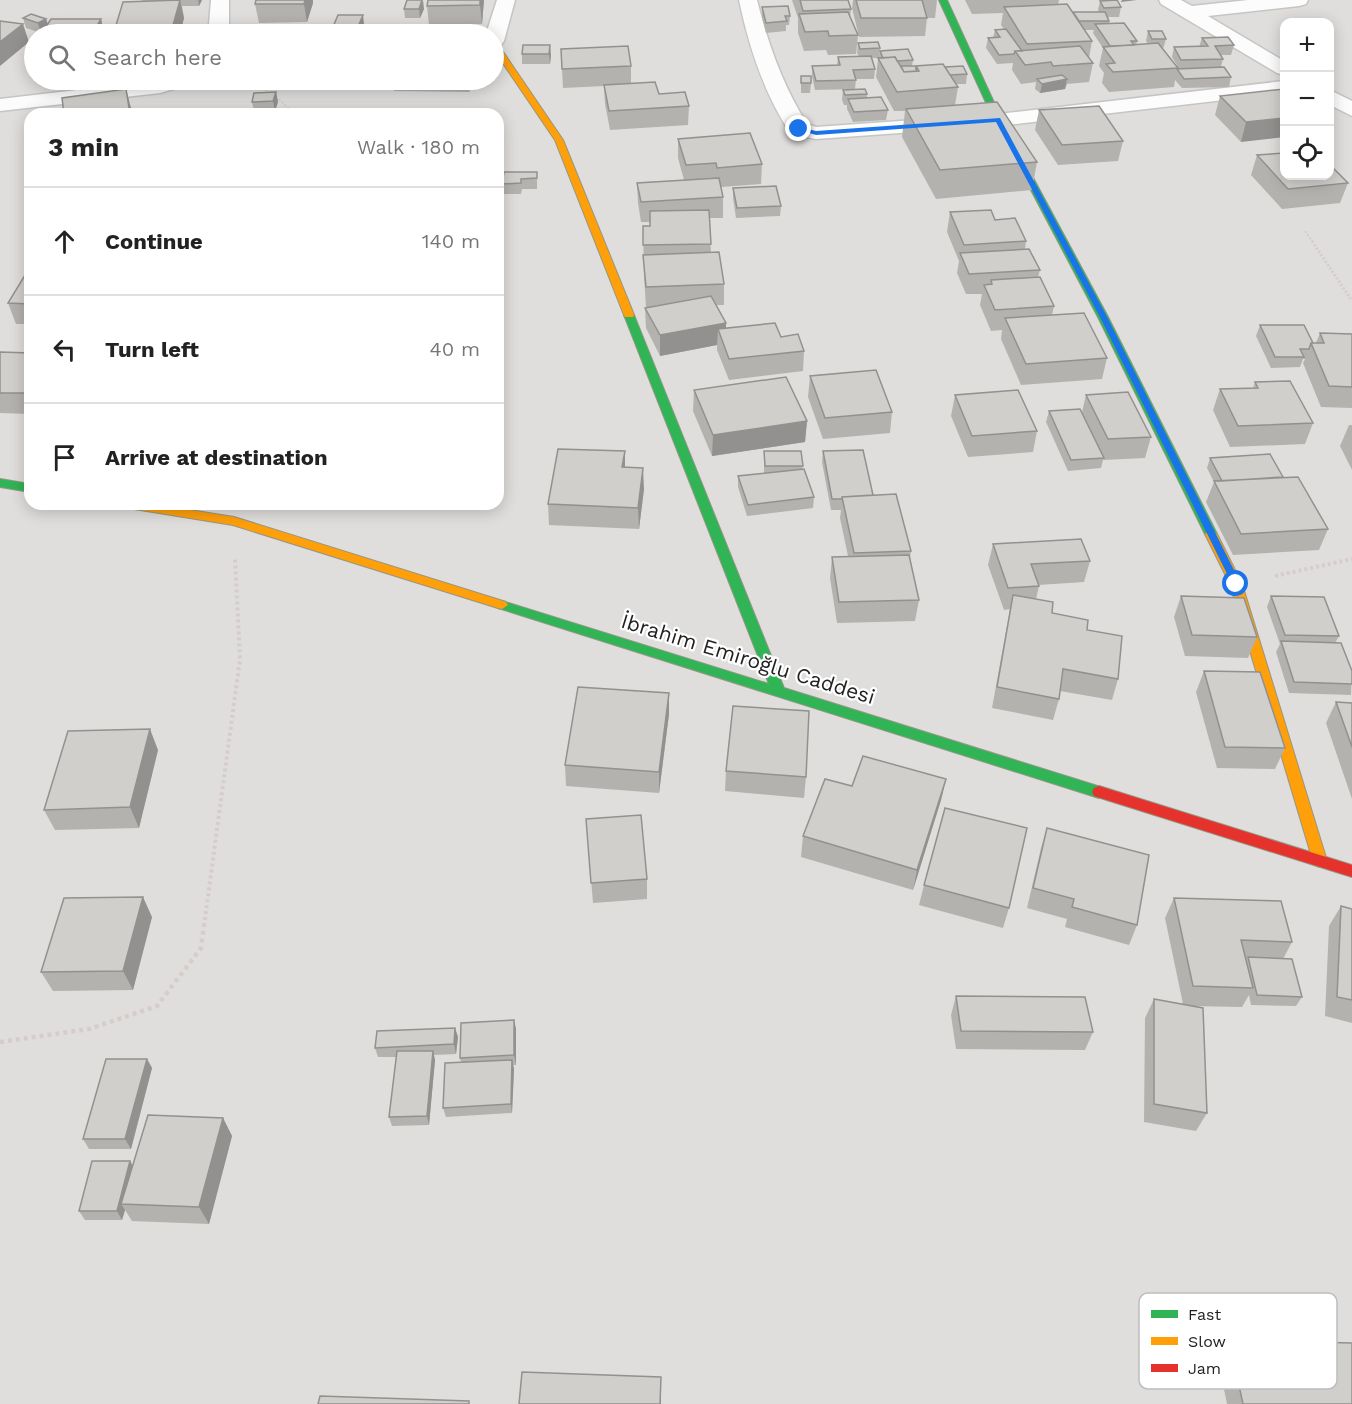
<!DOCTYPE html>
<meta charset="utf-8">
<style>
body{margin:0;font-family:"Work Sans",sans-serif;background:#f6f6f6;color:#222}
.controls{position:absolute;right:18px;top:18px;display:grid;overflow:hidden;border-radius:12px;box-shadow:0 3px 15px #0003}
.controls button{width:54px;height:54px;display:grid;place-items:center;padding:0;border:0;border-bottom:2px solid #e0e0e0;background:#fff;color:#222;font:30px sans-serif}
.stop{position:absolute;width:18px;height:18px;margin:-14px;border:4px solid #1a73e8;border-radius:50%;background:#fff}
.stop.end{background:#1a73e8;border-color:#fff;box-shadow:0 2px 6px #0008}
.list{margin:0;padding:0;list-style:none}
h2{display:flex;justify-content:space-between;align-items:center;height:78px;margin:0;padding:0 24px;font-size:26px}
h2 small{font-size:20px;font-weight:400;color:#767676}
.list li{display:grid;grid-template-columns:39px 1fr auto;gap:18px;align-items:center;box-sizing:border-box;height:108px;padding:0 24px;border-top:2px solid #e0e0e0}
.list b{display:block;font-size:22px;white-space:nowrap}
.list em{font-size:20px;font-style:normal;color:#767676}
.icon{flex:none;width:33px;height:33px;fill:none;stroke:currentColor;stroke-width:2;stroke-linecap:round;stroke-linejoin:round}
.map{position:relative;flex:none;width:1352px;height:1404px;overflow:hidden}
.search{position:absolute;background:#fff;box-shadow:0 3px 15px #0003;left:24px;top:24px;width:480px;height:66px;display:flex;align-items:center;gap:15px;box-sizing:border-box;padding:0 21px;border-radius:33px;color:#767676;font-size:22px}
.panel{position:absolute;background:#fff;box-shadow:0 3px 15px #0003;left:24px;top:108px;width:480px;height:402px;border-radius:18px}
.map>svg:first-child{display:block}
.residential{fill:#dfdedc;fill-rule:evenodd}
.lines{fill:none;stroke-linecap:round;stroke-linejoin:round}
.street-casing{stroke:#c5c5c3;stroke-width:3}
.fast-casing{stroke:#949884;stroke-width:2}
.slow-casing{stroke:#949884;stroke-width:2}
.jam-casing{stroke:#949884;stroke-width:2}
.path-far3{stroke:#d6cdcb;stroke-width:2;stroke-dasharray:2 2;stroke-linecap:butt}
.path-far2{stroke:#d6cdcb;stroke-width:3;stroke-dasharray:2 2;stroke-linecap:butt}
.path-far1{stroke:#d6cdcb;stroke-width:4;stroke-dasharray:3 3;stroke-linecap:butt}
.path{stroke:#d6cdcb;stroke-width:4.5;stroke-dasharray:4 4;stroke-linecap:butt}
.street{fill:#fdfcfc;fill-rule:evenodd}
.fast{fill:#30b455;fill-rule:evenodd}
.slow{fill:#ff9f0a;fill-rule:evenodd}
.jam{fill:#e5322d;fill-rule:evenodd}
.wall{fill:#b3b2af}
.shaded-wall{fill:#92918f}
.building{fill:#d0cfcc;stroke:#92918f;stroke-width:1.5}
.route{fill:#1a73e8}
.labels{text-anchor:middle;stroke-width:4.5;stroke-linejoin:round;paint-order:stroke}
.street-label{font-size:21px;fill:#222;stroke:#fff}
.key{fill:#fff;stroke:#bdbdbd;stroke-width:1.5}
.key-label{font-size:16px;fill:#222}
</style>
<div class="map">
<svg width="1352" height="1404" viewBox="0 0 1352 1404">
<rect width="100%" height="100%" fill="#efeeeb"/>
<path class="residential" d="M0 0H1352V1404H0ZM1284 22H1330V176H1284ZM34 34H494V80H34ZM30 114H498V504H30Z"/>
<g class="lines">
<defs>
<path id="street" d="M211 0H229V24L234 34H216L209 24Z
M497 0H515L504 41 501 45 494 47V34H486Z
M739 0H757C768 44 783 86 807 124L816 127 998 114 1284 81V93L998 126 816 139 791 134C764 94 749 47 739 0Z
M1159 0H1181L1192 6 1248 0H1308L1306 4 1299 6 1208 16 1284 61V75L1277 73 1161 4Z
M163 80H194L191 84 160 93 0 111V99Z
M1330 90 1352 101V116L1330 105Z"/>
<path id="fast" d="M939 0H947L1002 120 1108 317 1217 534 1215 537H1207L1205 534 1098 317 994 120Z
M629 312 634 315 784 688 1104 788 1106 792 1104 796 1099 798 498 608 496 605 498 602 502 601 769 684 624 315Z
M0 479 30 484V492L0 487Z"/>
<path id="slow" d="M494 43H497L563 140 634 315 633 317H625L624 315 555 140 494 50Z
M122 504H152L234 517 506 602 508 605 502 609 498 608 233 525 128 508Z
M1211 530 1217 534 1242 584 1327 861 1325 865 1320 867 1315 865 1313 861 1230 584 1205 534Z"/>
<path id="jam" d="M1099 786 1352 865V877L1094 796 1092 792 1094 788Z"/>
</defs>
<use href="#street" class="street-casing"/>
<use href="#fast" class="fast-casing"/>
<use href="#slow" class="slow-casing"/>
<use href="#jam" class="jam-casing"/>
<path class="path-far3" d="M244 80 272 93 295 114
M1305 231 1313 242"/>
<path class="path-far2" d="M1312 241 1352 301"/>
<path class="path-far1" d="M1275 576 1352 559
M204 926 240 659 235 559"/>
<path class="path" d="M0 1042 89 1029 157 1006 201 948 204 925"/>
<use href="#street" class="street"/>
<use href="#fast" class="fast"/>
<use href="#slow" class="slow"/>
<use href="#jam" class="jam"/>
</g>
<path class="wall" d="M142 0H202L199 6H182L184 18 180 34H114V32L142 1Z
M484 0 482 24 429 25 427 6Z
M792 0H848L851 9 850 17 858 35 856 54 828 55 826 50 804 51 798 33V18Z
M853 0H937L935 18H927L925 36 859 37 852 8Z
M965 0H1059L1058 4 1073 12H1099L1098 10 1100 1 1121 7 1119 17H1108L1109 21V23L1137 41 1136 45 1148 44 1146 41 1148 31 1166 39 1163 49 1178 67 1172 57 1174 47H1199L1202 38 1234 45 1231 55H1221L1223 59 1221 67 1231 77 1229 87 1182 88 1175 80 1174 87 1109 92 1102 83 1104 73 1099 66 1103 48 1093 33 1094 30H1085L1092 41 1089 58 1093 63 1089 82 1067 84 1065 89 1040 93 1035 89 1036 82 1021 84 1012 70 1013 63 997 64 986 48 988 38H993L995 30 1004 29 1001 25 1003 13 972 14Z
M313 3 307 22 259 23 255 4Z
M762 7 790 16 789 25H786V31L766 33 762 17Z
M404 9H424L420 18H405Z
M23 18 46 19 48 24 101 19 103 28 100 34H44V31L41 33 26 28Z
M858 43 880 48 879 58H872L875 69 874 79H856L855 89 815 90 812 76V66L837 65 838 57 859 56 857 53Z
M523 45 551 55 550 64H522V54Z
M561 49 631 66V83L689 106 688 125 610 130 605 104 604 86 563 88Z
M880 51 913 60 912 66 945 67 967 74 966 84H956L958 87 955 105 1037 162 1032 190 936 199 902 137 905 111H894L876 77 878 58H879Z
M801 76 811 83 810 93H801Z
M44 80H111H99L93 90H61L59 84H46Z
M393 80H472L469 92 394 91Z
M1284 89 1241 142 1215 115 1220 96Z
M843 90 867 94V98L888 110 886 120 853 122 847 109V105H844L842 100Z
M276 92 278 102 275 111H262L263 114 254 111 252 102Z
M1039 110 1123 141 1118 161 1058 165 1035 130Z
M678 139 762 164 761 184 721 187 723 197V218H709L711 253 724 284V305H716L726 328 781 337 804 351 803 371 729 380 717 350V345L660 356 646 328 645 308H646L644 275 643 226H650V222H641L638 203 637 183 684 180 678 158Z
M1257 155 1348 183 1340 203 1282 209 1251 175Z
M537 172V189H522L521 194H503L502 184Z
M733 188 781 206 780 216 736 218 733 198Z
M950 212 995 220 1026 241 1025 249 1040 270 1038 277 1054 306 1052 315 1107 358 1102 379 1021 385 1001 339 1002 330 991 331 980 305 982 294H966L957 273 959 261 947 232Z
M30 267V324H16L8 303Z
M1260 325 1313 343H1316L1320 333 1352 334V408L1321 407 1303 363 1305 359H1303L1300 367 1271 368 1256 336Z
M0 352 30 353V414L0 413Z
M810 376 892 412 890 433 823 439 808 397Z
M1255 382 1313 423 1305 444 1230 447 1213 410 1220 389 1253 388Z
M694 390 807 421 805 442 712 456 693 411Z
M955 395 1037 431 1033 452 968 457 951 416Z
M1086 395 1151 437 1145 458 1103 460 1101 468 1068 471 1046 422 1049 411 1082 412Z
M1349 425H1352V470L1340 446Z
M625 451V468L644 489 639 529 549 525 548 504Z
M764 451 803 466 802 469 814 497 813 508 747 516 738 487V476L764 473Z
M823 451 873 495 911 551 910 558 919 600 915 621 837 623 830 578 832 557 848 556 840 518 841 510H831L822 462Z
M1210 458 1283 477 1328 529 1319 550 1233 555 1206 502 1214 482 1207 468Z
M373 504H405L404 507 374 508Z
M993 544 1090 561 1084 582 1038 585 1039 586 1036 599 1052 613 1087 630 1118 679 1112 700 1060 691 1059 699 1053 720 992 708 1010 609 1004 610 988 565Z
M1181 596 1257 637 1248 658 1185 656 1174 617Z
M1271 596 1339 636 1335 643 1352 671 1351 695 1289 693 1276 652 1280 644 1267 607Z
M1204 671 1285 748 1275 769 1217 768 1196 692Z
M669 693V714L659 793 566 786 565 765Z
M1336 702 1352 703V799L1326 723Z
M158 750 139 828 55 830 44 810Z
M726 771 806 777 804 798 725 791Z
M946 779 941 800 913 890 801 857 803 836 852 786Z
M586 819 647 879V899L593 903Z
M1047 828 1137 925 1129 945 1065 927 1067 919 1027 908 1041 848Z
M924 885 1009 908 1003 928 919 905Z
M1174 898 1292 942 1283 959 1302 997 1296 1006 1251 1005 1249 995 1242 1007 1192 1006 1207 1113 1196 1131 1144 1122 1145 1018 1154 999 1183 1004 1165 918Z
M1341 906 1352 909V1023L1325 1016 1329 926Z
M152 917 133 990 53 991 41 972Z
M956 996 1093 1032 1085 1050 956 1049 951 1015Z
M514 1020 516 1029V1065H513L514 1069 512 1113 446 1117 443 1108 461 1062 460 1058Z
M455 1028 458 1037 456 1054 434 1055 435 1060 429 1125 392 1126 389 1117 396 1057H378L375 1048Z
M147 1059 152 1068 131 1149H89L83 1139Z
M223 1118 232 1136 209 1224 132 1221 125 1210 122 1220H85L79 1211 130 1161 133 1166Z
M1229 1340 1352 1404H1227L1217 1355Z"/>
<path class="shaded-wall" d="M180 0 184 18 180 34H174L172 29Z
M198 0H202L199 6Z
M305 0H313V3L307 22 304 4Z
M423 0 424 9 420 18 419 9Z
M480 0H484L482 24 480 5Z
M1122 0H1137L1121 2Z
M363 15 364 24 360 34H355Z
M46 19 49 28 41 33 38 23Z
M101 19 103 28 100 34H95L94 31Z
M23 24 29 42 0 66V42Z
M550 45 551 55 550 64 549 54Z
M1067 79 1065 89 1040 93 1042 84Z
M90 80H99L93 90Z
M468 80H472L469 92Z
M126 89 131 108 132 114H130Z
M276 92 278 102 275 111 273 101Z
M1284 118V137L1241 142 1246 122Z
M726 323V344L718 329 717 345 660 356V335Z
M807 421 805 442 712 456 713 435Z
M625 451V472L622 467Z
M643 468 644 489 639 529 638 508Z
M669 693V714L659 793V772Z
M150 729 158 750 139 828 130 807Z
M946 779 941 800 913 890 917 870Z
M143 897 152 917 133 990 123 971Z
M514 1020 516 1029V1065L514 1055Z
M455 1028 458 1037 456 1054 454 1044Z
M433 1051 435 1060 429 1125 427 1116Z
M147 1059 152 1068 131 1149 125 1139Z
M512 1060 514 1069 512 1113 511 1104Z
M223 1118 232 1136 209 1224 199 1207Z
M130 1161 135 1170 121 1204 125 1210 122 1220 117 1211Z
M661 1377V1404H660Z"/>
<path class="building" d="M180 0 172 29 114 32 123 2Z
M256 0H305L304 4H255Z
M407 0H422L419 9H404Z
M428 0H480V5L427 6Z
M800 0H848L851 9 803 11Z
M856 0H922L927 18H861Z
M1117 0 1121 7 1104 8 1100 1Z
M1067 4 1092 41 1027 44 1004 7Z
M788 6 790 16H785L787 21 766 23 762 7Z
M848 12 858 35 829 36 828 31 805 32 799 14Z
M1073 12H1105L1109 21H1079Z
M31 14 46 19 38 23 23 18Z
M338 15H363L355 34H330Z
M51 19H101L94 31H43Z
M0 21 23 24 0 42Z
M1124 23 1137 41H1131L1134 45 1110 46 1095 24Z
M1006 29 1022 51H1015L1014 54 999 55 988 38 1000 37 995 30Z
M1148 31H1162L1166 39H1152Z
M1228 37 1234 45 1215 46 1223 59 1181 60 1174 47 1208 46 1202 38Z
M878 42 880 48 860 49 858 43Z
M1158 43 1178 68 1113 72 1106 64 1115 63 1103 47Z
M523 45H550L549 54H522Z
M628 46 631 66 562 69 561 49Z
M1080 46 1093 63 1053 66 1051 62 1025 65 1015 51Z
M908 49 913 60 897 61 895 57 883 58 880 51Z
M871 56 875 69 853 70 856 80 816 81 812 66 840 65 838 57Z
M895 57 904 72 919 71 916 66 943 64 958 87 897 92 878 58Z
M901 66H918H916V71L904 72Z
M963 66 967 74 950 75 945 67Z
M1224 67 1231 77 1184 79 1177 69Z
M1062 75 1067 79 1042 84 1037 79Z
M801 76H811V83H801Z
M655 82 659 94 685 92 689 106 609 111 604 85Z
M126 89 130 114H64L62 98Z
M865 89 867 94 845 95 843 90Z
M1284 89V118L1246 122 1220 96Z
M276 92 273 101 252 102 254 93Z
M881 97 888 110 854 112 848 99Z
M997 102 1037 162 940 170 906 109Z
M1099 106 1123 141 1062 145 1039 110Z
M244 111H262L261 114H242Z
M750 133 762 164 717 168 716 163 686 165 678 139Z
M1284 153V176H1329V164L1348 183 1288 189 1257 155Z
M504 172H537V178L521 179V183L502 184Z
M719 178 723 197 641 202 637 183Z
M776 186 781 206 737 208 733 188Z
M709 210 711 244 643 245V226H650V211Z
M991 210 995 220 1015 218 1026 241 964 245 950 212Z
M1029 249 1040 270 969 274 960 253Z
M719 252 724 284 646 287 643 255Z
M30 267V304L8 303Z
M1040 277 1054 306 995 310 984 285 992 284 991 280Z
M711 296 726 323 660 335 645 308Z
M1084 313 1107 358 1026 364 1005 318Z
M775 323 781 337 798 334 804 351 729 359 718 329Z
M1260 325H1304L1313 343H1311L1309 349H1300L1304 357H1275Z
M1320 333 1352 334V387L1329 386 1311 343H1324Z
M0 352 30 353V393H0Z
M876 370 892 412 825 418 810 376Z
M786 377 807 421 713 435 694 390Z
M1290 381 1313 423 1238 426 1220 389 1258 388 1255 382Z
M1018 390 1037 431 972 436 955 395Z
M1128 392 1151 437 1108 439 1086 395Z
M1080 409 1104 458 1071 460 1049 411Z
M558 449 625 451 622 467 643 468 638 508 548 504Z
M863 450 873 495 842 497V499H832L823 451Z
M764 451H801L803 466H765Z
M1270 454 1283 477 1222 481 1210 458Z
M804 469 814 497 748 505 738 476Z
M1298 477 1328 529 1241 534 1214 481Z
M896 494 911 551 854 553 842 497Z
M1081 539 1090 561 1031 564 1039 586 1008 588 993 544Z
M909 555 919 600 839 602 832 557Z
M1013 595 1053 602 1052 613 1088 620 1087 630 1122 636 1118 679 1063 669 1059 699 997 687Z
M1181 596 1244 598 1257 637 1192 635Z
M1271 596 1324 597 1339 636 1285 635Z
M1281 641 1341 643 1352 671V684L1294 682Z
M1204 671 1260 672 1285 748 1225 747Z
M578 687 669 693 659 772 565 765Z
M1336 702 1352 703V747Z
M733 706 809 711 806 777 726 771Z
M150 729 130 807 44 810 68 731Z
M863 756 946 779 917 870 803 836 825 779 852 786Z
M945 808 1027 828 1009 908 924 885Z
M641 815 647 879 591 883 586 819Z
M1047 828 1149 855 1137 925 1072 907 1074 899 1033 888Z
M143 897 123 971 41 972 64 898Z
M1174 898 1281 901 1292 942 1241 940 1253 988 1193 986Z
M1341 906 1352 909V1000L1337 997Z
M1248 957 1292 959 1302 997 1257 995Z
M956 996 1085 997 1093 1032 961 1031Z
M1154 999 1203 1008 1207 1113 1154 1104Z
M514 1020V1055L460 1058 461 1023Z
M455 1028 454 1044 375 1048 377 1031Z
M397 1051H433L427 1116 389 1117Z
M106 1059H147L125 1139H83Z
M512 1060 511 1104 443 1108 445 1063Z
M148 1115 223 1118 199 1207 121 1204Z
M92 1161H130L117 1211H79Z
M1229 1340 1352 1343V1404H1243Z
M522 1372 661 1377 660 1404H519Z
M320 1396 469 1401V1404H318Z"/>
<path class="route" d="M1000 118 1107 317 1241 584 1240 586 1232 584 1100 317 996 122 816 135 796 129 799 127 816 131Z"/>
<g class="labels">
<g class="street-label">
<text transform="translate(748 659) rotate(17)" y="7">İbrahim Emiroğlu Caddesi</text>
</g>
</g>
<rect x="1139" y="1293" width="198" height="96" rx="9" class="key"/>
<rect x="1151" y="1310" width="27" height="8" fill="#30b455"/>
<rect x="1151" y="1337" width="27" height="8" fill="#ff9f0a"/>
<rect x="1151" y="1364" width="27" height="8" fill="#e5322d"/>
<g class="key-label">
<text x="1188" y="1320">Fast</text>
<text x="1188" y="1347">Slow</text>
<text x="1188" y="1374">Jam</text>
</g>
</svg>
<div class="controls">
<button>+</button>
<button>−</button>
<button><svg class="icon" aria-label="locate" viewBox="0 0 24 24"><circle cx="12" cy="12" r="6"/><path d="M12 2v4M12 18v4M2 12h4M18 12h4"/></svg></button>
</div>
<div class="stop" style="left:1236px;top:584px"></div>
<div class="stop end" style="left:799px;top:129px"></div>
<div class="search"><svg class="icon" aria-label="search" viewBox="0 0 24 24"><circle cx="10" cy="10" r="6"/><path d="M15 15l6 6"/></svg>Search here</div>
<section class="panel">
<h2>3 min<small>Walk · 180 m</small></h2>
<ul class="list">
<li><svg class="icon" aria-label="ahead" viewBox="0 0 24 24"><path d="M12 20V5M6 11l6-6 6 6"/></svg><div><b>Continue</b></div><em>140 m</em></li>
<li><svg class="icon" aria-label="left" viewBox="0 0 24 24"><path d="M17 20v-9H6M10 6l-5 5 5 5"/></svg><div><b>Turn left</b></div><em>40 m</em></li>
<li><svg class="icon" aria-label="arrive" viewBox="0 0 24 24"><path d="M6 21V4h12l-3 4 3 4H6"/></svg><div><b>Arrive at destination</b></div></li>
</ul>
</section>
</div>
